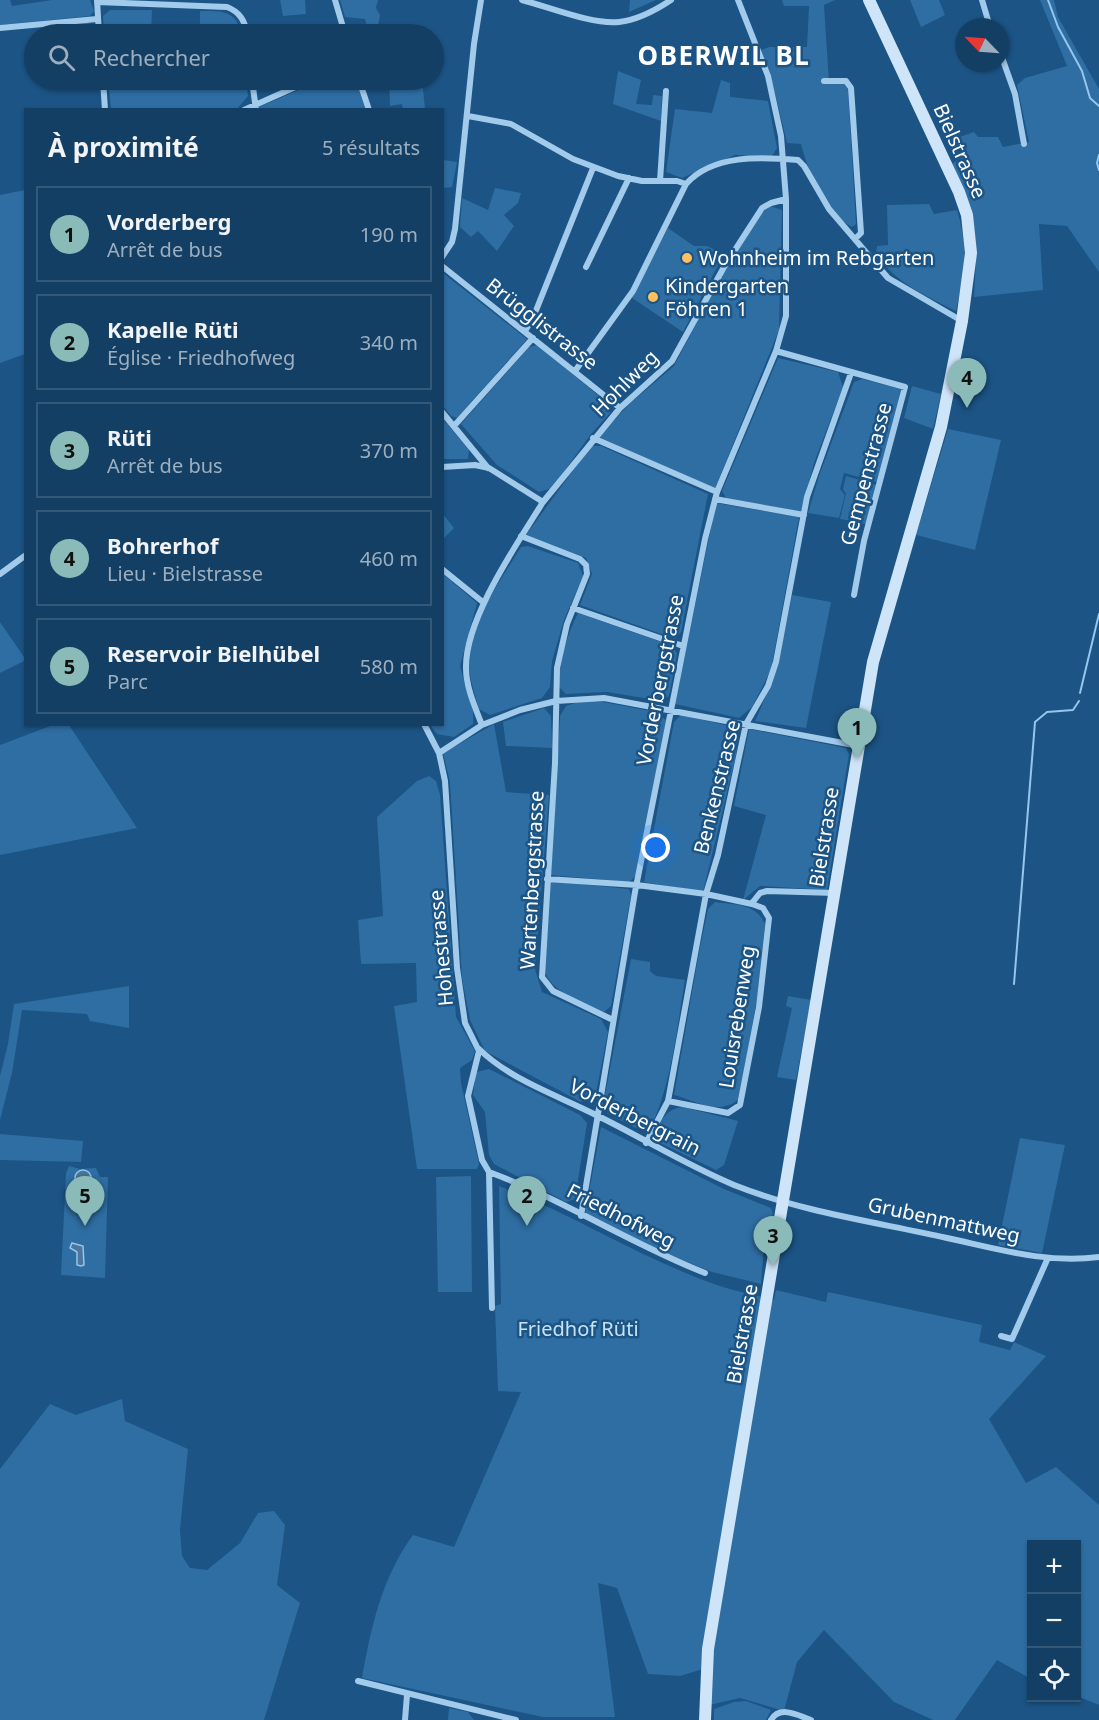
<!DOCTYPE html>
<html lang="fr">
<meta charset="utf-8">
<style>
body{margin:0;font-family:"Noto Sans",sans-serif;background:#1d466a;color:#f1f3f6}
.controls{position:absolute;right:18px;bottom:18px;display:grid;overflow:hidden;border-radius:0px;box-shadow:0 2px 4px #0004}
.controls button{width:54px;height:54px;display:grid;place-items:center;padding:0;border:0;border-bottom:2px solid #335878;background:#143f64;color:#f1f3f6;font:30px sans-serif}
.compass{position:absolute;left:955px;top:18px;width:54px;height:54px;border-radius:50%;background:#143f64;box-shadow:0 2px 4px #0004;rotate:295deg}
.you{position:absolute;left:656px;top:848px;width:21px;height:21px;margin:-15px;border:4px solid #fff;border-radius:50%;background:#1a73e8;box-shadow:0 0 0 9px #1a73e833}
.badge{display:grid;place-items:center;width:39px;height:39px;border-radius:50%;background:#8bbbb9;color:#111;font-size:20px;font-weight:700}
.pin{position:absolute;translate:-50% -50px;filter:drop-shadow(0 2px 3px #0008)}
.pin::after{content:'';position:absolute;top:32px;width:21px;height:18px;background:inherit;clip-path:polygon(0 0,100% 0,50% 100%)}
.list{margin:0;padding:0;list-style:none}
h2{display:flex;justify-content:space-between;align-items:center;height:78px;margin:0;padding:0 24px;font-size:26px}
h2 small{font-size:20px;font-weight:400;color:#9dafbf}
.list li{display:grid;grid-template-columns:39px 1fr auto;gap:18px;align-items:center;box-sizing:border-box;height:96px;margin:0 12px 12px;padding:0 12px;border:2px solid #335878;border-radius:0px}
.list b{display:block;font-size:22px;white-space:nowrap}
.list p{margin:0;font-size:20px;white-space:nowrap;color:#9dafbf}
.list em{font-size:20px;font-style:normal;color:#9dafbf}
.icon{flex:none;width:33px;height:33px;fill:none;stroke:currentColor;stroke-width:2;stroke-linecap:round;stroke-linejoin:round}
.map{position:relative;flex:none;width:1099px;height:1720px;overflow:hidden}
.search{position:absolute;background:#143f64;box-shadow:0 2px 4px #0004;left:24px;top:24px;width:420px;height:66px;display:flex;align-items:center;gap:15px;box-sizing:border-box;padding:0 21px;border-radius:33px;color:#9dafbf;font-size:22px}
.panel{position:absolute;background:#143f64;box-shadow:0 2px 4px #0004;left:24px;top:108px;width:420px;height:618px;border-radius:0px}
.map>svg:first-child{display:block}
.green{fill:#2e6ea3}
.water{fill:#4d769a;stroke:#95c6ed;stroke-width:1.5}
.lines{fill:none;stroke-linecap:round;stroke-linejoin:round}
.stream{stroke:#95c6ed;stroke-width:2}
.minor{stroke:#a2caeb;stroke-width:6}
.secondary{stroke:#cee4f8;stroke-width:12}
.poi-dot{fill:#fdc05f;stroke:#1b5485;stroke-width:2}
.labels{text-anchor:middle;stroke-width:5;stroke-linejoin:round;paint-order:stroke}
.street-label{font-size:20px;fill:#fff;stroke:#1b5485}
.poi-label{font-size:20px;fill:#fff;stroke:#1b5485;text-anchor:start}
.park-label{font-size:20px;fill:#c7e2f8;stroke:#1b5485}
.district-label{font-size:26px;font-weight:bold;letter-spacing:1.5px;fill:#fff;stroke:#1b5485}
</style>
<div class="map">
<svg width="1099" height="1720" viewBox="0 0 1099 1720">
<rect width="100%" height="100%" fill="#1b5485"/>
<path class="green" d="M0 0H10L12 6 52 0H90L94 11 90 16 0 25Z
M280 0H305L306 14 283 16Z
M340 0H378L376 8 380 15 377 31 395 34H369L365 19 345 17Z
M630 0H656L629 12Z
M782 0H835L824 5 829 83H844L848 90 856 224 852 227C825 213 808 172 801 144L787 143 772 81 761 50 769 47H807L809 6H784Z
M910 0H939L945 15 921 27Z
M1040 0H1054L1058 17 1099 89V272L1067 226 1039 224 1043 290 974 297 976 259 952 164 966 154 960 137 974 132 978 137H998L1003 147 1029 142 1017 85 1025 78 1067 66Z
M110 10H152L151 34H104L103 16Z
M200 11C221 11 237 10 241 34H200Z
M87 22 94 28V34H66L65 25Z
M618 71 641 80 636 104 652 105 653 95 662 96 661 121 613 104Z
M108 80H246L248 96 237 109H111Z
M322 80H356L365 109 259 110V107Z
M389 80H422L425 109H403L402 104 390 106Z
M721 80 730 83V97L768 101 777 148 772 156 735 155 682 178 666 172 675 109 712 113Z
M443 160 457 162 452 187 443 188Z
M495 188 521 193 518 203 504 215 514 226 497 251 478 231 471 237 460 227 462 198 488 210Z
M25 190V354L0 363V195Z
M929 204 934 214 957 210C969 250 965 271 956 311 926 296 894 282 876 254L877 246 888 245 887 205Z
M770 206 782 210 779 330 715 489 599 437 628 405 674 366 723 273 762 212Z
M668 228 694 246H707L724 254 683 332 632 298Z
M443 273 527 339 457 418 451 416 443 406Z
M537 345 610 405V413L591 434 552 488 539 492 497 465 461 424 529 347Z
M778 358 838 372 843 387 814 463 801 512 726 498 722 491Z
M862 379 901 389 877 482 844 473 840 489 845 495 839 518 808 513 819 476 854 382Z
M912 386 941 394 933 429 904 418Z
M442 418 469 449 468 459H443Z
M948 429 1001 440 975 550 916 535Z
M591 446H601L708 494 681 632 675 639 580 605 592 574 586 558 526 535Z
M846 476 877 485 866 524 840 519 846 494 843 489Z
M716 503 799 517 771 670 752 707 739 718 675 704Z
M443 514 454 528 443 539H442Z
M528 546 578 563 583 576 564 620 552 661 550 687 542 698 490 715 479 709C474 692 468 675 469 658 472 618 501 580 521 547Z
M443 574 477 603 460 666 473 711V724L454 737 437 734 430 725 442 724Z
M792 595 831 602 806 728 755 721C776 676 783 643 792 595Z
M578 613 673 646 677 654 669 696 662 701 607 692 566 694 558 686C560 660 566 637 578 613Z
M0 622 26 660 0 673Z
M587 699 656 712 666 720 636 876 629 882 551 875 560 716 566 706Z
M544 708 551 716 552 748 506 746 503 722Z
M681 715 734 727 738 735 736 755 703 892 644 882 674 722Z
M494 724 506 792 549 795 535 969 542 992 601 1019 608 1032 596 1093 581 1102 485 1051 470 1020 462 978 450 782 443 753Z
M53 725H69L137 828 0 855V745Z
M749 729 846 748 849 754 827 890 760 886 743 900 766 815 734 806Z
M429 776 436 781 440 795 456 1017 475 1051 472 1060 460 1068 461 1083 479 1164 477 1169H417L394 1006 417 1002 416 963 361 964 358 920 383 916 377 817 417 781Z
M550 881 629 889 631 895 611 1006 604 1012C584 1002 550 993 544 969Z
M715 902C735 905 756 903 765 924L757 999 739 1099C719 1116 698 1102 674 1095L700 947 708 909Z
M631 959 650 962V971L656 976 685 980C677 1028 672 1080 652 1125L640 1130 608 1114 604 1100Z
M129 986V1028L90 1021 87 1014 22 1010 12 1073 0 1120V1076L8 1044 14 1004Z
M788 996 811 1000 796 1080 777 1077 792 1008 786 1006Z
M489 1069 580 1115 587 1123 575 1199 566 1202 494 1164 489 1155 485 1112 473 1095 476 1072Z
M683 1107 738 1121 724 1165 716 1170 660 1143C653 1126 666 1108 683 1107Z
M601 1127 724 1189 771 1208 773 1213 764 1245 761 1284 712 1272 651 1247 585 1214Z
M0 1134 83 1141 81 1162 0 1160Z
M1020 1138 1065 1145 1042 1253 998 1245Z
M69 1166 80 1169 96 1168 100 1177H108L105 1278 61 1275 66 1173Z
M471 1176 472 1292H438L436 1177Z
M499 1186C575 1215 643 1260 720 1286 738 1292 756 1295 774 1300L776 1290 826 1302 828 1292 982 1325 979 1342 1010 1350 1014 1342 1046 1356 989 1419 1026 1483 1056 1467 1099 1505V1705L1077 1696 1076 1544H1032L1031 1679 997 1660 955 1720H933L894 1702 824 1630 797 1662 784 1711 740 1698 705 1706 706 1668 680 1676 648 1674 617 1588 598 1583 615 1717H543L362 1678C371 1627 382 1577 413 1535L454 1547 521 1392 498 1391 495 1306 501 1304Z
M122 1399 125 1421 188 1449 180 1530 182 1556 190 1568 207 1570 240 1543 258 1513 274 1511 285 1525 277 1585 300 1603 264 1720H0V1469L50 1404 76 1415Z
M746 1701 771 1710 766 1720H714V1709L734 1702Z
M449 1708 468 1712 474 1720H448Z"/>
<path class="water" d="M75 1178a8 8 0 1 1 16 0a8 8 0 1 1-16 0Z
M72 1243 83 1246 84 1265 81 1266 77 1265V1252L70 1248Z"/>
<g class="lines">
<path class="stream" d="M1048 0 1058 27 1082 71 1090 98 1099 106
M1099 155 1097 163 1099 170
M1080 693 1099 614
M1014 984 1035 722 1047 712 1073 710 1079 701"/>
<path class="minor" d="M97 0 99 34
M335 0 345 34
M522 0C549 7 593 25 619 22 637 20 656 10 671 0
M982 0 990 27
M97 2 227 7C240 12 245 21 247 34
M0 28 97 19
M1000 52 1015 94 1024 144
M103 80 105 110
M252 80 256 110
M359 80 369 110
M824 81H846L851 88 861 233 855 239
M244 110 311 80
M468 116 511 124 573 159 618 176 642 181H677L686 184C713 154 761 157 798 160L804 166 829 209 888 278 962 321
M660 181 666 91
M442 257 452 242 455 229 474 44 481 0
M442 266 620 408
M586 267 629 178
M525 331 533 318 593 168
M776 351 905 387 864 541 854 595
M575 371 633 291 686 184
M442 412 488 468
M454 426 533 338
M593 438 717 492
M442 467 475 465 489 468 543 502 620 408 672 361 724 267 762 208 771 203 786 199
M715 499 804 515
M521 536 580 559 586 565 587 574 567 624 557 668 555 763 542 977 553 991 613 1020
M442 569 484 603
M0 574 26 555
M573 608 683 646
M424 724 439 753 445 781 457 968 465 1023 479 1051 468 1096 482 1160 489 1172 492 1308
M482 725C475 707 466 687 466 668 465 619 517 544 543 502
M439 753 482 725 520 710 556 701 604 698 859 746
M547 879 637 885 706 894 752 904 763 908 769 918 759 1007 740 1105 728 1113 668 1101
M752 903 760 893 767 891 835 893
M478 1048C510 1080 557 1095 596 1115 643 1138 686 1165 734 1185 802 1212 876 1222 947 1238 998 1249 1047 1264 1099 1257
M646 1143 668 1101 706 894 718 855 746 724 768 686 776 662 807 497 851 373
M489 1172C564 1200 631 1244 705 1273
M581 1216 635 892 705 539 717 492 776 351 786 316V199L781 136 768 76 738 0
M1001 1336 1012 1339 1047 1260
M358 1681 516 1720
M405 1720 407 1695
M771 1720C780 1705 797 1715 811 1720"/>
<path class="secondary" d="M705 1720 708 1649 873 662 941 427 962 321 971 253 967 215 959 192 869 0"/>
</g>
<g class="poi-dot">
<circle cx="687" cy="258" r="6"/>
<circle cx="653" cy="297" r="6"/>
</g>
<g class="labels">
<g class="street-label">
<text transform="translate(960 151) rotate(66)" y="7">Bielstrasse</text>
<text transform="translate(542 324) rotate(38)" y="7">Brügglistrasse</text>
<text transform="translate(625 383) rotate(-45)" y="7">Hohlweg</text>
<text transform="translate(866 474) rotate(-75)" y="7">Gempenstrasse</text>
<text transform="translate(660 680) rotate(-79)" y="7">Vorderbergstrasse</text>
<text transform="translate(717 787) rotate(-76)" y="7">Benkenstrasse</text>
<text transform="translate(824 837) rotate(-81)" y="7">Bielstrasse</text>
<text transform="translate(532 880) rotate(-87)" y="7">Wartenbergstrasse</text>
<text transform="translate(441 948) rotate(-95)" y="7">Hohestrasse</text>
<text transform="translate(737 1017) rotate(-81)" y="7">Louisrebenweg</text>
<text transform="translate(635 1117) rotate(27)" y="7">Vorderbergrain</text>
<text transform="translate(621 1216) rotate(27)" y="7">Friedhofweg</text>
<text transform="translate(944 1220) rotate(12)" y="7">Grubenmattweg</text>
<text transform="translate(742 1334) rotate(-80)" y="7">Bielstrasse</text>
</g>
<g class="poi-label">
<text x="699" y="265">Wohnheim im Rebgarten</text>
<text x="665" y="293">Kindergarten<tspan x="665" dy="23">Föhren 1</tspan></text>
</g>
<g class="park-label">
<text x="578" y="1336">Friedhof Rüti</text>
</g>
<g class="district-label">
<text x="724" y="65">OBERWIL BL</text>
</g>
</g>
</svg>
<div class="controls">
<button>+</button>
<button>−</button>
<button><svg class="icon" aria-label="locate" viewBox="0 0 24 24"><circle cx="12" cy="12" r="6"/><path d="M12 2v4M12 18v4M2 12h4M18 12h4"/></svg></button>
</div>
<svg class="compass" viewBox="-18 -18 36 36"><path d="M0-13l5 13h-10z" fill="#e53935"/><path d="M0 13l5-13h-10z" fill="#9dafbf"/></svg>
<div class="you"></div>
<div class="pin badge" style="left:857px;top:758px">1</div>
<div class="pin badge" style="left:527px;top:1226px">2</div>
<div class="pin badge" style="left:773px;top:1266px">3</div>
<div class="pin badge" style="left:967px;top:408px">4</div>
<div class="pin badge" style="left:85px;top:1226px">5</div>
<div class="search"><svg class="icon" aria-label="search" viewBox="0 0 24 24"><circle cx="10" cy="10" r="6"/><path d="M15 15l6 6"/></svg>Rechercher</div>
<section class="panel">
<h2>À proximité<small>5 résultats</small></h2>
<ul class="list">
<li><span class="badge">1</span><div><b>Vorderberg</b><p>Arrêt de bus</p></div><em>190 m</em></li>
<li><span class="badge">2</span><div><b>Kapelle Rüti</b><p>Église · Friedhofweg</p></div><em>340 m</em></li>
<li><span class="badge">3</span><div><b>Rüti</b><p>Arrêt de bus</p></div><em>370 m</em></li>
<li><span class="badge">4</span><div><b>Bohrerhof</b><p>Lieu · Bielstrasse</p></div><em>460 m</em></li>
<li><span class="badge">5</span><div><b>Reservoir Bielhübel</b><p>Parc</p></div><em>580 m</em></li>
</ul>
</section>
</div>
